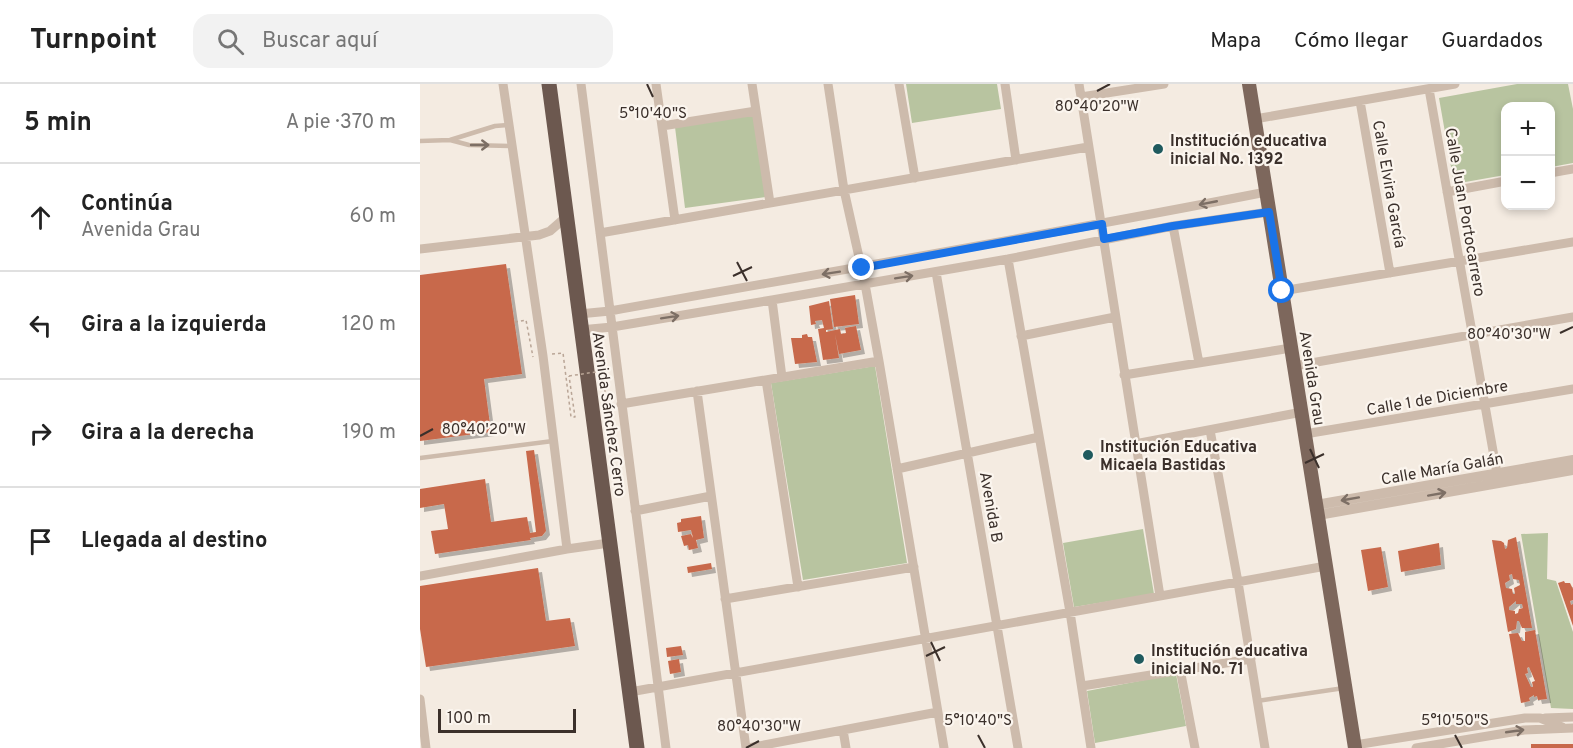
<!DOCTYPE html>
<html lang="es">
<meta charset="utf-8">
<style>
body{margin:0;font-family:Overpass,sans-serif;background:#f2f2f2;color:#222}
.controls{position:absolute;right:18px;top:18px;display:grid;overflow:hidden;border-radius:12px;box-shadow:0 3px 9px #0003}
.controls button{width:54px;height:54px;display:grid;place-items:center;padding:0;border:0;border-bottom:2px solid #e0e0e0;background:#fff;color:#222;font:30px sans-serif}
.scale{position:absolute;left:18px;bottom:15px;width:138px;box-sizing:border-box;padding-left:6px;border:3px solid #3b302b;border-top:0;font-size:16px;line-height:21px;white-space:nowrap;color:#3b302b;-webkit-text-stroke:4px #fbf5ee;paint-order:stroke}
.stop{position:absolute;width:18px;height:18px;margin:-14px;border:4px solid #1a73e8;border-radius:50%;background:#fff}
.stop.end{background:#1a73e8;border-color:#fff;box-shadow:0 2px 6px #0008}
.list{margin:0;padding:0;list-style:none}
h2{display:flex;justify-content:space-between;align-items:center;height:78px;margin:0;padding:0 24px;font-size:26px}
h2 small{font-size:20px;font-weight:400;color:#767676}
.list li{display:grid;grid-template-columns:39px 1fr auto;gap:18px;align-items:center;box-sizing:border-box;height:108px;padding:0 24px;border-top:2px solid #e0e0e0}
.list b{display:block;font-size:22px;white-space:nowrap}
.list p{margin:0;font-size:20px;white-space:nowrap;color:#767676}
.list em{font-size:20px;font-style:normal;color:#767676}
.icon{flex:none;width:33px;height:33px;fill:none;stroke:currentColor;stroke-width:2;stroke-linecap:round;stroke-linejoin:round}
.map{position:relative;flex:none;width:1153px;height:664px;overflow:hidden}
header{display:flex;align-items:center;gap:36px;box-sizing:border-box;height:84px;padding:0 30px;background:#fff;border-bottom:2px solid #e0e0e0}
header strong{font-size:28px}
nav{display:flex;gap:33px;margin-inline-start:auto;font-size:21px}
.search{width:420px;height:54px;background:#f2f2f2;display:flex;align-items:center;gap:15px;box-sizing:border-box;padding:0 21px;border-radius:18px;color:#767676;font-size:22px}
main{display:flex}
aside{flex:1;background:#fff}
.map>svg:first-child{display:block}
.park{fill:#b8c4a0}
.building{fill:#c8694b;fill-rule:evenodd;filter:url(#shadow)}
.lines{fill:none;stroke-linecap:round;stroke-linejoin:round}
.path{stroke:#b9a596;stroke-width:1.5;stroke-dasharray:3 3;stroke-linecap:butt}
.service{stroke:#cdbbac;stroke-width:4.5}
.minor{stroke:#cdbbac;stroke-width:9}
.tertiary{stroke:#cdbbac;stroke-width:10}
.primary{stroke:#7d675c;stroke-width:14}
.trunk{stroke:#6c584f;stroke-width:15}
.path-bridge{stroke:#b9a596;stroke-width:1.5;stroke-dasharray:3 3;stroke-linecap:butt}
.oneway{stroke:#7d6f65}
.route{stroke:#1a73e8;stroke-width:8}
.ticks{fill:none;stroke:#3b302b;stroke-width:2}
.poi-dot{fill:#1f5a5e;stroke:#fbf5ee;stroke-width:2}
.labels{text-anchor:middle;stroke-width:4.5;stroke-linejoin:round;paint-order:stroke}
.poi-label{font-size:16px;font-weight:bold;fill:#3b302b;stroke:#fbf5ee;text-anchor:start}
.street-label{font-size:16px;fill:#3b302b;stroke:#fbf5ee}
.ticks-label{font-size:15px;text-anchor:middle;fill:#3b302b;stroke:#fbf5ee;stroke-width:4.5;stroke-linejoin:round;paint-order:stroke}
</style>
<header>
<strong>Turnpoint</strong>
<div class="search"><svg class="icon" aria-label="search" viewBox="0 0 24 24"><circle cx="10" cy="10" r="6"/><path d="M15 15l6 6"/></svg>Buscar aquí</div>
<nav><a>Mapa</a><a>Cómo llegar</a><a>Guardados</a></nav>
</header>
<main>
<aside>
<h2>5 min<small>A pie · 370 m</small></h2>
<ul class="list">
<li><svg class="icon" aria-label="ahead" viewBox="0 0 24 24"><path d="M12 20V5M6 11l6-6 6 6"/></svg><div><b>Continúa</b><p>Avenida Grau</p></div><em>60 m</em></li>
<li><svg class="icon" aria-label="left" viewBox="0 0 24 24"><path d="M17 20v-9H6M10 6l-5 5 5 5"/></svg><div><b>Gira a la izquierda</b></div><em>120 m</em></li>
<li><svg class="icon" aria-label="right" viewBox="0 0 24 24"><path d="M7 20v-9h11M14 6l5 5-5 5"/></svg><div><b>Gira a la derecha</b></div><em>190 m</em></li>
<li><svg class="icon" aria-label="arrive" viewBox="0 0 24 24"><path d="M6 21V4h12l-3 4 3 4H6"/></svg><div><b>Llegada al destino</b></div></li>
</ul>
</aside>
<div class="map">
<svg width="1153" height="664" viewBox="0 0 1153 664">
<defs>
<filter id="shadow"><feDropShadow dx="4" dy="4" stdDeviation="0" flood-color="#0004"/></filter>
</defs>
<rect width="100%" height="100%" fill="#f4ebe1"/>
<path class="park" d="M486 0H577L581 25 492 39Z
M1097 0H1148L1153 25V79L1131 83 1130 22H1086L1085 91 1034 100 1019 14Z
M334 30 346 113 265 124 255 43Z
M455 282 487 479 383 496 351 299Z
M723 445 734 510 654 523 643 459Z
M1128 449 1127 495 1136 497 1153 548V625L1131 624 1101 450Z
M756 590 766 642 675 659 667 607Z"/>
<path class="building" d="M86 180 102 290 64 295 71 348 0 357V191Z
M435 211 439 240 414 243 410 215Z
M409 217 413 245 406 246V248L420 245 421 250 426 249 425 244 436 242 441 266 419 270 415 250 419 274 403 276 398 245 404 244 402 236 395 237 396 240 391 241 389 222Z
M387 250 388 253H392L397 278 375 280 371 254H382V251Z
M114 366 126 447 122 452 110 454 111 456 15 470 11 447 28 445 24 420 0 424V405L65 395 71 438 107 433 110 449 116 448 106 367Z
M281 432 284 454 276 456 278 464 269 466 268 461 264 462 261 452 271 450 273 454 271 446 258 448 257 439 261 438V435Z
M1096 453 1112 544H1102L1099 537H1097L1096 545 1088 548 1072 456 1081 457 1084 459 1085 465 1087 464 1088 456ZM1092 490 1093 495 1099 496 1100 501 1094 504 1095 510H1093L1092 505 1086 504 1085 499 1090 496 1089 491ZM1096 517V520H1102L1103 524 1099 525 1098 529 1095 530V527L1089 526V523Z
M1019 459 1021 481 981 488 978 467Z
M961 463 968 503 948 507 941 466Z
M291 479 292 485 268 489 267 483Z
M118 484 126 537 150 534 155 562 6 583 0 545V502Z
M1144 497 1145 499H1150L1153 505V516L1150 517 1151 521 1153 520V542L1138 499Z
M1115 546 1127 615 1118 616 1117 612 1114 613V611L1109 614 1110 617 1101 619 1089 550 1098 549 1102 557H1105V548ZM1109 583 1115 597 1112 598 1113 603H1111L1105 590 1108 589 1107 584Z
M261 562 263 571 247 573 246 564Z
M259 575 261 588 250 590 248 577Z
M1111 660H1153V664H1111Z"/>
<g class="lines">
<path class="path" d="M95 238 106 236 113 273
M132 270 143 269 151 333H155L149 292
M182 287 188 328 193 327"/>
<path class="service" d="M30 56 49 61 91 62
M0 57 30 56 75 42 88 41
M0 374 133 357
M837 617 924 604"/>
<path class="minor" d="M83 0 123 272 147 465
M161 0 246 664
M236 0 255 136
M332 0 350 119
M408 0 424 106 445 200 459 277 524 664
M479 0 495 94
M585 0 596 76
M659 0 740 512
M1009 5 1078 395
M661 13 744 0
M940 17 970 189
M835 35 1035 0
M242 42 336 27
M1130 89 1153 85
M1027 108 1086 97
M753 142 779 279
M180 149 668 63
M0 165 119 151 130 147 146 133
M588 175 650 528 671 664
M516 188 598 664
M862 207 1153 158
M352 216 362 293
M159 230 190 227C409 188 628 151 846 108
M160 246 192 243 352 216 588 175 753 142 849 128
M601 252 695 233
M874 282 1153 233
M704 291 871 264
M346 296 378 503
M277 307 326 664
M201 320 459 277
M790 346 818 498 845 664
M885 350 1153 305
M715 360 882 328
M477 385 619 353
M215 427 291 412
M0 492 147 465 189 459
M305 515 494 483
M760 585 775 664
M662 602 831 575
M210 608 906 482
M0 615 6 664
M1125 634 1153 633
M423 646 426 664
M935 661 1105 634H1120L1142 643
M328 664 518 628
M996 664 1104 646 1153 644"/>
<path class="tertiary" d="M896 421 1153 376
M898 431 1153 386"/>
<path class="primary" d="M829 0 935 664"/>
<path class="trunk" d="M129 0 217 664"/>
<path class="path-bridge" d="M149 292 182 287"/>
</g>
<defs><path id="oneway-shaft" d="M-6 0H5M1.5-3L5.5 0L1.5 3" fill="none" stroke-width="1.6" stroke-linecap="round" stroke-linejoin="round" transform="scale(1.5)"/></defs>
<g class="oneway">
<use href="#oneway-shaft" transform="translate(60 61)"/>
<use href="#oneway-shaft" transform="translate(788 119) rotate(169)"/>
<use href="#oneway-shaft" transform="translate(411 189) rotate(171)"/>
<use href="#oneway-shaft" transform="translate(484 193) rotate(-9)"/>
<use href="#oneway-shaft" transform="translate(250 233) rotate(-9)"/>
<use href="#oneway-shaft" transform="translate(1017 410) rotate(-10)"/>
<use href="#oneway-shaft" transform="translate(930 415) rotate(170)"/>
<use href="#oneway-shaft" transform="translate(1095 647) rotate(-8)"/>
</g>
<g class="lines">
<path class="route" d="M442 184 682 140 684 155 753 142 849 128 862 207"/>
</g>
<path class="ticks" d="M227 0 233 13M677 7 690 0M317 178 327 197M313 192 332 183M1140 249 1153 243M0 352 13 345M890 365 899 384M885 379 904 370M511 558 520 577M506 572 525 563M558 651 565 664M1035 651 1042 664M326 664 339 657"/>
<g class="poi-dot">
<circle cx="738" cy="65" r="6"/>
<circle cx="668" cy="371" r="6"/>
<circle cx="719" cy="575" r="6"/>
</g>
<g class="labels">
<g class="poi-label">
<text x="750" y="62">Institución educativa<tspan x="750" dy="18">inicial No. 1392</tspan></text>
<text x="680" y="368">Institución Educativa<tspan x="680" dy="18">Micaela Bastidas</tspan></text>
<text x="731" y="572">Institución educativa<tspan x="731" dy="18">inicial No. 71</tspan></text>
</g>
<g class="street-label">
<text transform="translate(970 100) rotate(80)" y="6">Calle Elvira García</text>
<text transform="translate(1046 128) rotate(80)" y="6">Calle Juan Portocarrero</text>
<text transform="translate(893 294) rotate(81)" y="6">Avenida Grau</text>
<text transform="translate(1017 313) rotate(-10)" y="6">Calle 1 de Diciembre</text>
<text transform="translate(190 330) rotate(82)" y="6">Avenida Sánchez Cerro</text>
<text transform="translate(1022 384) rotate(-10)" y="6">Calle María Galán</text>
<text transform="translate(572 423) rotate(80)" y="6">Avenida B</text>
</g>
</g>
<g class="ticks-label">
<text x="677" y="27">80°40'20"W</text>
<text x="233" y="34">5°10'40"S</text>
<text x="1089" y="255">80°40'30"W</text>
<text x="64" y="350">80°40'20"W</text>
<text x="558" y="641">5°10'40"S</text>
<text x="1035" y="641">5°10'50"S</text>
<text x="339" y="647">80°40'30"W</text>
</g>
</svg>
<div class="controls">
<button>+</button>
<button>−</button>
</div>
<div class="scale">100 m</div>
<div class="stop" style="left:862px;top:207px"></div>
<div class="stop end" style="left:442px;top:184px"></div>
</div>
</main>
